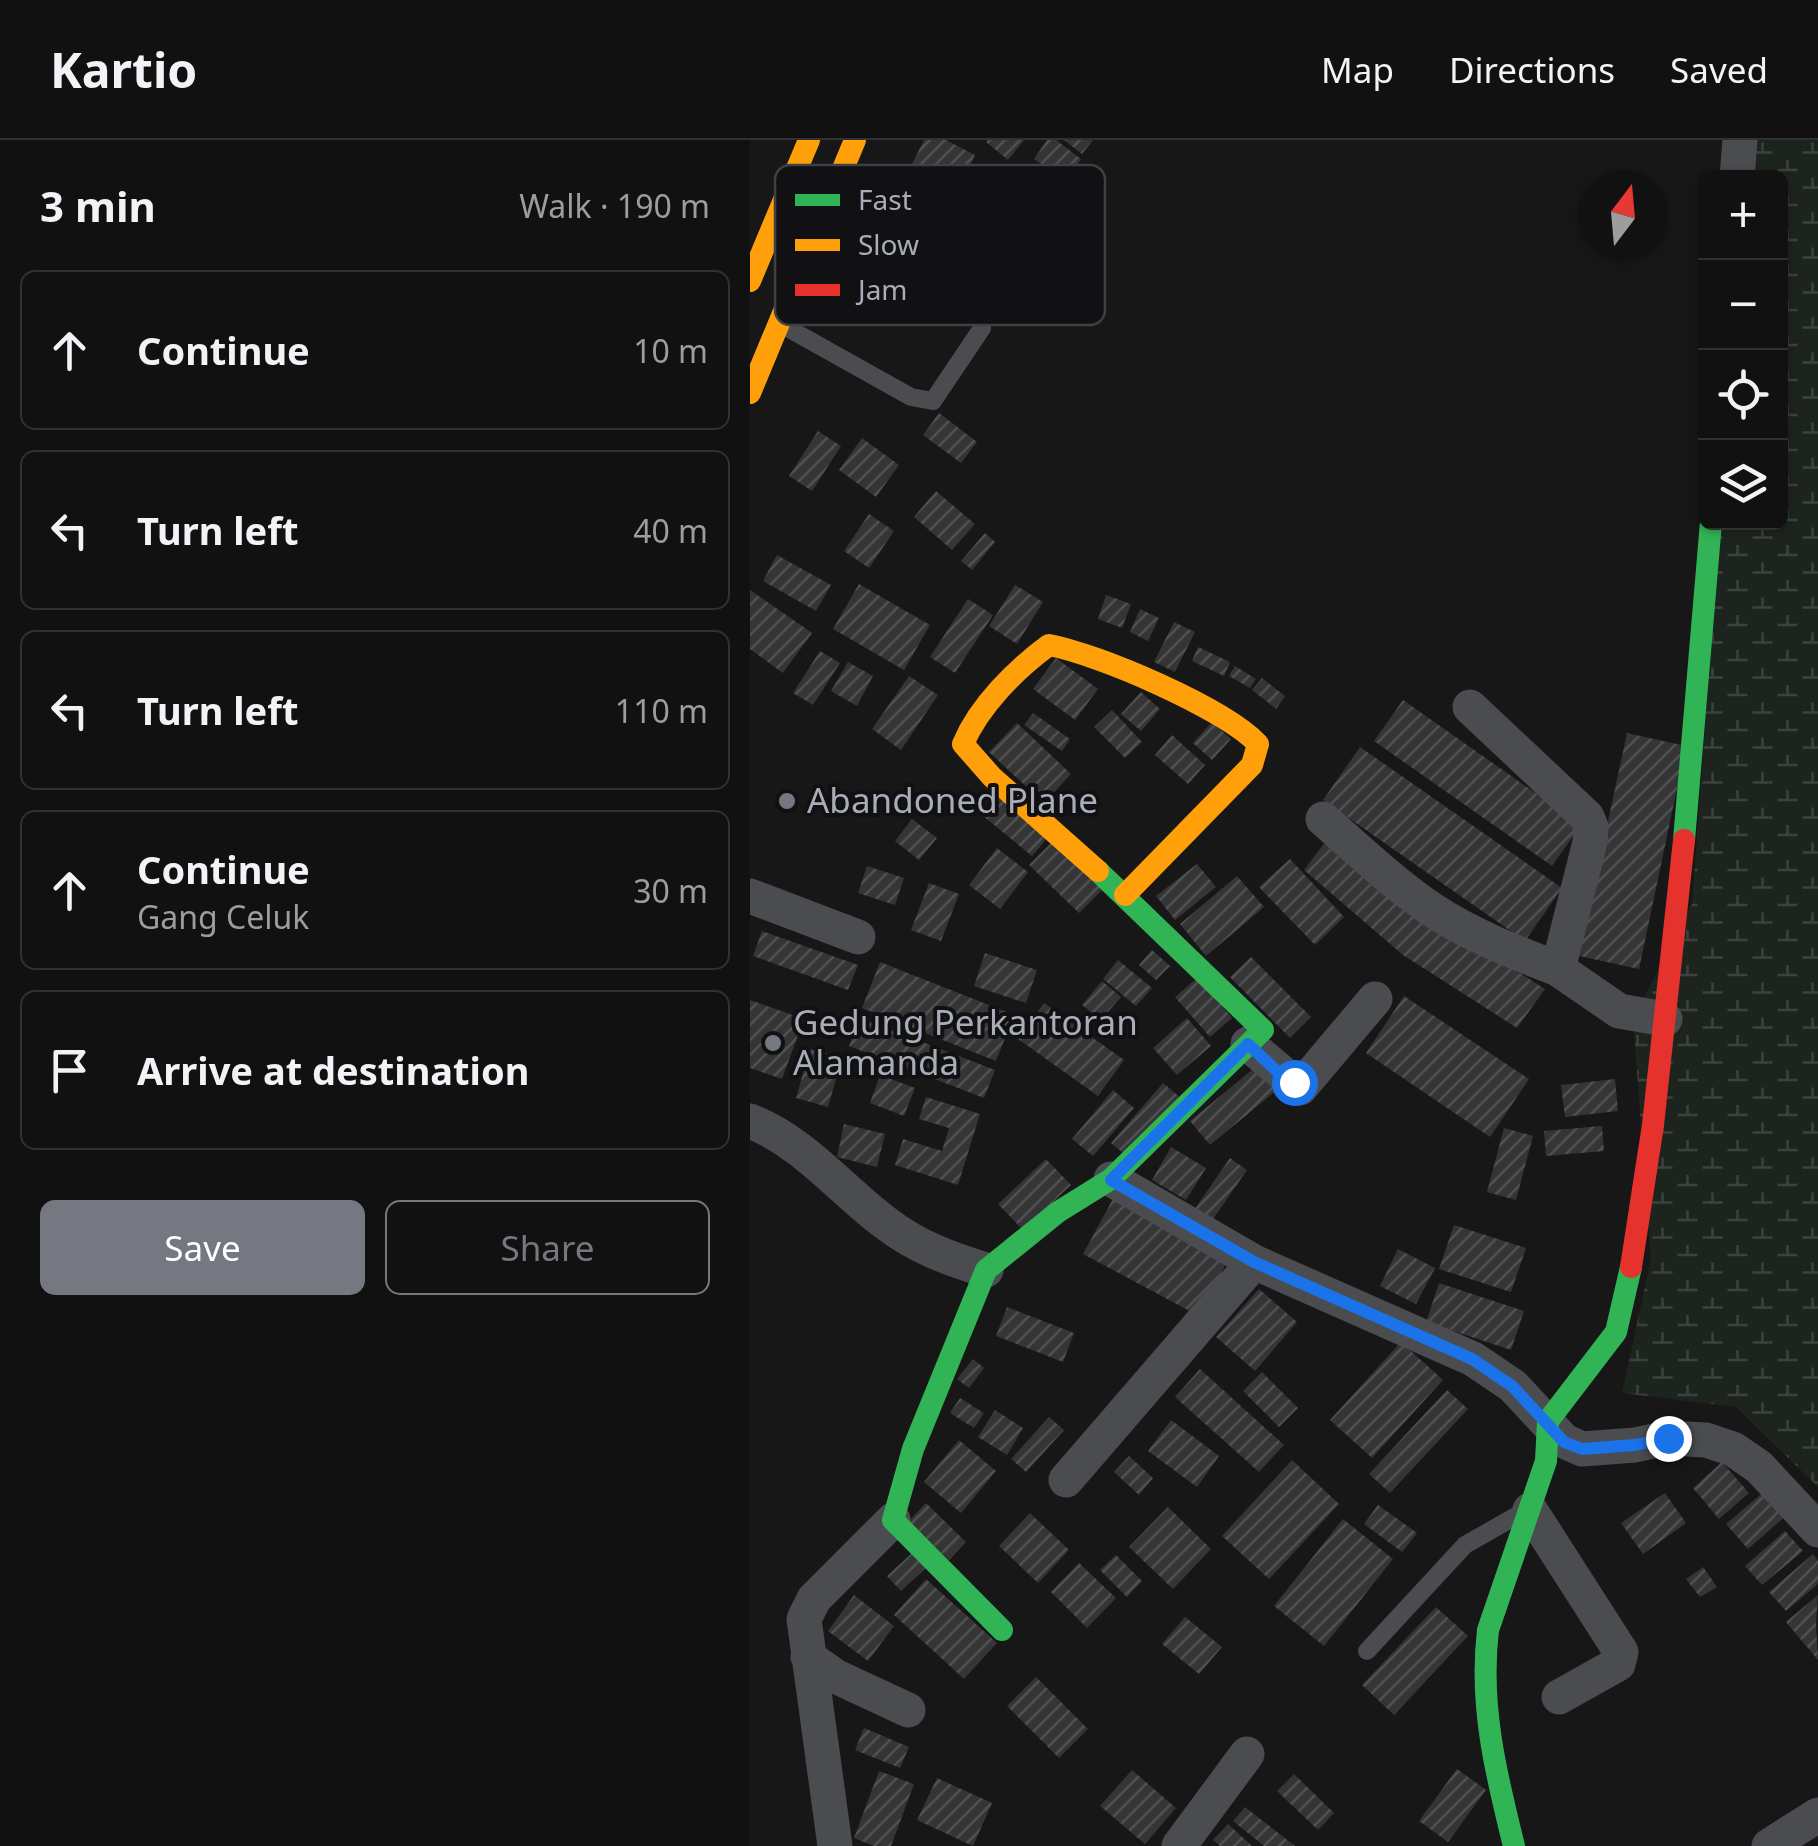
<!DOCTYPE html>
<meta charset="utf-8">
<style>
body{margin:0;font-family:"Noto Sans",sans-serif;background:#1e1f1f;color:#f1f3f6}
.controls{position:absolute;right:30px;top:30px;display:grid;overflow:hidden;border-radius:15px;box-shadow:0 2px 8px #0004}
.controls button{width:90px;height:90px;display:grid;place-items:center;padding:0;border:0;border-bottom:2px solid #303131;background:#111;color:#f1f3f6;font:50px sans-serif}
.compass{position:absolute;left:828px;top:30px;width:90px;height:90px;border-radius:50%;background:#111;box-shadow:0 2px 8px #0004;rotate:16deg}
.stop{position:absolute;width:30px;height:30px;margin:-22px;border:8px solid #1a73e8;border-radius:50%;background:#fff}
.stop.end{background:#1a73e8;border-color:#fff;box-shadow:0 2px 10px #0008}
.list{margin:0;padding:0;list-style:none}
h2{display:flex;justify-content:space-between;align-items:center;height:130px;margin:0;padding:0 40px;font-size:42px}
h2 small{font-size:32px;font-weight:400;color:#9c9d9f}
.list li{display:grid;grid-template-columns:65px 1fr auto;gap:30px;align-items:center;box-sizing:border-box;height:160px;margin:0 20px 20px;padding:0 20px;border:2px solid #303131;border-radius:15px}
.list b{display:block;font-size:38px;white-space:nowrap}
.list p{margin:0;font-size:32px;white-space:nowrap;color:#9c9d9f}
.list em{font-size:32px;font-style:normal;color:#9c9d9f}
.actions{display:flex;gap:20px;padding:30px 40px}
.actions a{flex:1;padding:22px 0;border:2px solid #757880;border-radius:15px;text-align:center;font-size:35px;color:#757880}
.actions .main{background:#757880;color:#fff}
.icon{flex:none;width:55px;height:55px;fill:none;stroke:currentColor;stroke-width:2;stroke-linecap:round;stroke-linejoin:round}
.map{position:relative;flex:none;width:1068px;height:1706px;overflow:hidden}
header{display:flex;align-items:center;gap:60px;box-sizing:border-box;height:140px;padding:0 50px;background:#111;border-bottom:2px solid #303131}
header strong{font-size:48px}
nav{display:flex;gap:55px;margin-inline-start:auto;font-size:35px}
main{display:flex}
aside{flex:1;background:#111}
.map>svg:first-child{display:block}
.wetland{fill:url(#wetland-marsh)}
.building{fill:url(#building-hatch)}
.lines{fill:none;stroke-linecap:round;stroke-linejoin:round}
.lane{stroke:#4b4c50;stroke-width:18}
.street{stroke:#4b4c50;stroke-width:35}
.fast{stroke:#30b455;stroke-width:22}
.slow{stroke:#ff9f0a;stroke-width:22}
.jam{stroke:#e5322d;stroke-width:22}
.route{stroke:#1a73e8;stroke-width:12}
.poi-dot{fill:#757880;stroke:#111113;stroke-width:4}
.labels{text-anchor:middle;stroke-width:8;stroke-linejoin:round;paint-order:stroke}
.poi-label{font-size:35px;fill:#a8adb8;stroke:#111113;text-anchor:start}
.key{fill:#111113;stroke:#3e4045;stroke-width:2.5}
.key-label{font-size:28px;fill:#a8adb8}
</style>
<header>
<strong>Kartio</strong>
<nav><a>Map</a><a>Directions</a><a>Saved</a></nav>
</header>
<main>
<aside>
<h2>3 min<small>Walk · 190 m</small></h2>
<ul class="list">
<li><svg class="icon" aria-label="ahead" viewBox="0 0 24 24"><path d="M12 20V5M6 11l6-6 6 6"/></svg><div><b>Continue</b></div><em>10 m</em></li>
<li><svg class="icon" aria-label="left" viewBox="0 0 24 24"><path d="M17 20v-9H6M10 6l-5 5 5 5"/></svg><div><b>Turn left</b></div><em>40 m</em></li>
<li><svg class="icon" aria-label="left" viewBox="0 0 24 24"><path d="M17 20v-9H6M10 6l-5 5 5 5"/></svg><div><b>Turn left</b></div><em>110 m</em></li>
<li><svg class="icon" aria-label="ahead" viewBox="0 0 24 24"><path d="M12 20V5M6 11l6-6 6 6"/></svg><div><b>Continue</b><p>Gang Celuk</p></div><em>30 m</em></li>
<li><svg class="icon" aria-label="arrive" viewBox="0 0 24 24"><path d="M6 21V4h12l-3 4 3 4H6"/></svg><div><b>Arrive at destination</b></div></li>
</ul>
<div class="actions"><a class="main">Save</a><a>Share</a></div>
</aside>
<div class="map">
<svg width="1068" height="1706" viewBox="0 0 1068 1706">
<defs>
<pattern id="wetland-marsh" width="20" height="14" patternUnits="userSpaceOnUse" patternTransform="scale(2.5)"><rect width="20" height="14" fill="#1d241e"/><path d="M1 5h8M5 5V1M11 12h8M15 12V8" fill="none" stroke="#3b413d"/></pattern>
<pattern id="building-hatch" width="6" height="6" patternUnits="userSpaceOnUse" patternTransform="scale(2.5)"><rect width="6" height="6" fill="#353536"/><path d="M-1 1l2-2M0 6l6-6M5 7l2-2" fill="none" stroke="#4f5051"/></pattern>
</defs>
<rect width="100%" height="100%" fill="#171717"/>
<path class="wetland" d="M997 0H1068V1347L986 1267 872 1253 901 1119 883 879 942 764 970 383 1030 382V38L994 37Z"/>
<path class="building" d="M174 0H196L225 15 185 95 138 72Z
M238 0H274L258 20 236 2Z
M297 0H306L331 19 315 41 284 19Z
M314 0H343L332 14Z
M231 24 262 41 218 122 188 105Z
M189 273 227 302 211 323 173 295Z
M68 291 91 306 62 351 39 336Z
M112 298 149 325 126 357 89 330Z
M186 351 225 384 202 410 164 377Z
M119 374 144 391 119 428 94 411Z
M235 393 245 402 222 430 211 421Z
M27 415 81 445 66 471 13 441Z
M109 444 180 485 154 530 83 489Z
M265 445 293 462 267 504 239 486Z
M0 450 62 493 33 533 0 509Z
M356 455 381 464 372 488 348 479Z
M218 459 243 475 205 533 180 517Z
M390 469 409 478 398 501 380 492Z
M424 482 445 492 425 532 404 522Z
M448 507 480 522 474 536 442 521Z
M70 511 90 523 63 565 43 553Z
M306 518 348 549 325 580 283 549Z
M98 522 123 536 107 566 81 551Z
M485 526 506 539 500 548 479 536Z
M159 536 188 555 151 610 122 589Z
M512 538 535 556 526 569 502 550Z
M391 552 410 569 391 591 371 574Z
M653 560 831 685 802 726 624 601Z
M362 570 392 602 375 618 344 587Z
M283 573 320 599 312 611 274 585Z
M462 582 481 599 462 620 443 603Z
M267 583 321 634 294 663 239 612Z
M877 593 936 606 889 829 829 816Z
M422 595 455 625 438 644 405 615Z
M610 607 812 748 775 801 573 660Z
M249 654 299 696 282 716 232 675Z
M162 679 187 698 169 720 145 701Z
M579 697 682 777 795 849 767 888 653 815 554 730Z
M306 698 355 747 329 773 279 725Z
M247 708 278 732 250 769 219 745Z
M540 719 594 777 565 805 509 747Z
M447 724 466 747 425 780 406 756Z
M117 726 154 738 145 765 108 753Z
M487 736 514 767 456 816 430 784Z
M179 743 209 754 191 801 161 790Z
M12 791 108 825 98 850 3 816Z
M402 810 420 826 406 840 389 825Z
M235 813 287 830 276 863 224 846Z
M501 817 561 877 540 898 480 837Z
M368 820 402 848 386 866 353 839Z
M130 822 264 875 246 921 112 868Z
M448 837 482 878 460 897 425 857Z
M352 841 371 857 351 880 332 865Z
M654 856 779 939 740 997 616 913Z
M0 860 54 879 32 939 0 928Z
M294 863 374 920 348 956 268 899Z
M110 878 245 930 234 958 99 906Z
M437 878 461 906 427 935 403 908Z
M60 909 92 918 78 967 46 958Z
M508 925 528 949 460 1005 440 981Z
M130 935 165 948 154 976 120 963Z
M865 939 868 971 815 977 811 945Z
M413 943 431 958 379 1018 361 1003Z
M363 950 384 968 343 1016 322 999Z
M176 957 230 974 208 1045 145 1025 153 999 192 1011 199 988 169 979Z
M94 984 135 994 127 1027 87 1017Z
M852 986 854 1011 796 1016 794 991Z
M754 988 783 996 766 1060 737 1052Z
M421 1007 456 1028 436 1060 402 1040Z
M480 1018 497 1030 459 1085 442 1073Z
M296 1019 321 1045 273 1090 248 1064Z
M364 1057 479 1118 449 1176 333 1114Z
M704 1085 776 1108 761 1152 689 1129Z
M648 1109 685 1128 666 1164 630 1146Z
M689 1143 774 1171 761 1210 676 1182Z
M509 1149 547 1182 505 1231 466 1197Z
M257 1167 324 1193 313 1222 246 1196Z
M651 1202 693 1240 622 1318 580 1280Z
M223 1219 234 1228 219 1248 207 1239Z
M450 1229 534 1305 509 1332 425 1257Z
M512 1232 548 1268 529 1287 493 1251Z
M697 1250 718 1269 640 1353 619 1334Z
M210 1258 234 1273 224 1288 200 1273Z
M245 1270 273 1288 257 1315 228 1297Z
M299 1277 314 1290 276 1332 261 1319Z
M421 1280 469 1316 447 1347 398 1311Z
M209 1300 246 1331 211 1373 174 1342Z
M379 1316 403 1338 389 1355 364 1332Z
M542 1320 589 1364 519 1439 472 1396Z
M972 1322 999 1353 969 1379 943 1348Z
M1017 1349 1039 1373 998 1409 976 1384Z
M915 1353 936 1383 893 1414 871 1383Z
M176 1363 216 1402 199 1420 159 1381Z
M628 1365 667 1393 652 1412 614 1384Z
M418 1367 461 1409 423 1449 379 1407Z
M280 1373 319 1410 288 1443 249 1406Z
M593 1379 643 1419 574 1506 524 1466Z
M1035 1391 1053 1411 1012 1445 995 1426Z
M162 1413 176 1428 151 1451 137 1436Z
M1063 1414 1068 1421V1444L1036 1471 1019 1452Z
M366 1415 392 1441 377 1457 350 1430Z
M329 1423 366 1458 337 1488 301 1452Z
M953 1427 967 1447 950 1457 936 1439Z
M176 1439 247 1503 214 1539 144 1475Z
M104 1455 144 1486 118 1521 78 1491Z
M1068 1455 1066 1484 1068 1520 1036 1482Z
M686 1467 718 1496 644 1575 612 1545Z
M435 1477 472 1507 449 1534 412 1504Z
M286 1537 338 1589 309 1618 257 1566Z
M114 1588 159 1607 150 1628 105 1610Z
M707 1629 736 1650 698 1702 669 1681Z
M382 1630 426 1668 395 1704 350 1666Z
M129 1631 164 1644 141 1706H124L104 1698Z
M544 1634 584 1673 568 1690 527 1651Z
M187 1638 242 1663 223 1706 167 1680Z
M495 1667 545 1706H514L483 1681Z
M478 1684 502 1706H470L463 1700Z"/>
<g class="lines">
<path class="lane" d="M34 186 161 257 183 261 232 188
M617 1511 715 1405 766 1376"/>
<path class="street" d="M987 38 990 0
M720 567 837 677 841 687 840 702 808 829 869 871 915 879
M573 679C608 710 642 742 681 769 720 795 764 812 808 829
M0 756 108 797
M498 904 550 948 625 859
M0 981C54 1002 91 1050 137 1084 167 1107 200 1119 236 1130
M361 1039 504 1122 723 1219 763 1246 814 1301 832 1309 885 1305 917 1298 956 1300 983 1309 1009 1327 1068 1390
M316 1340 504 1122
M780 1370 871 1512 868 1524 809 1557
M58 1517 85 1536 158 1570
M85 1706 54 1479 64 1459 143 1380
M429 1706 497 1614
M1019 1706 1068 1675"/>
<path class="fast" d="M934 700 961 382
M252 1490 143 1380 163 1309 236 1130 308 1072 361 1039 513 890 348 731
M764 1706C746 1634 729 1565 738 1490L796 1321 798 1281 866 1192 881 1127"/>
<path class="slow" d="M0 141 59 0
M0 253 105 0
M348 731 242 637 213 604C229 566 266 529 299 505 348 514 474 568 508 604L502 625 375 755"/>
<path class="jam" d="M881 1127 903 985 934 700"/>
</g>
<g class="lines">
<path class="route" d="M544 942 531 935 498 904 361 1040 504 1122 722 1219 762 1246 814 1302 832 1309 885 1305 918 1298"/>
</g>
<g class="poi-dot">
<circle cx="37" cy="661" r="10"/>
<circle cx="23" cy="903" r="10"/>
</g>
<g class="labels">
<g class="poi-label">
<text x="57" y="673">Abandoned Plane</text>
<text x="43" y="895">Gedung Perkantoran<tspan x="43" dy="40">Alamanda</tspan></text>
</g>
</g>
<rect x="25" y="25" width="330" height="160" rx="15" class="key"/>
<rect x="45" y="54" width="45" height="12" fill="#30b455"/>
<rect x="45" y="99" width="45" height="12" fill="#ff9f0a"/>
<rect x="45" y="144" width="45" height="12" fill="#e5322d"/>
<g class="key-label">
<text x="108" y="70">Fast</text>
<text x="108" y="115">Slow</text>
<text x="108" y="160">Jam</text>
</g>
</svg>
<div class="controls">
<button>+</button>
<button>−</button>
<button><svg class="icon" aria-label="locate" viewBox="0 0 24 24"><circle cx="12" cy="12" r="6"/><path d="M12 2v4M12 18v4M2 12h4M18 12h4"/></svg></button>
<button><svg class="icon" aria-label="layers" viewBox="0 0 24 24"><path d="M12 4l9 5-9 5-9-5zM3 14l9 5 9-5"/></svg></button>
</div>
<svg class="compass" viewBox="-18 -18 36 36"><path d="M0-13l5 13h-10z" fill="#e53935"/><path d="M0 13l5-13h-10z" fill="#9c9d9f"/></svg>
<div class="stop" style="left:544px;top:942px"></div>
<div class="stop end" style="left:918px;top:1298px"></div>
</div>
</main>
